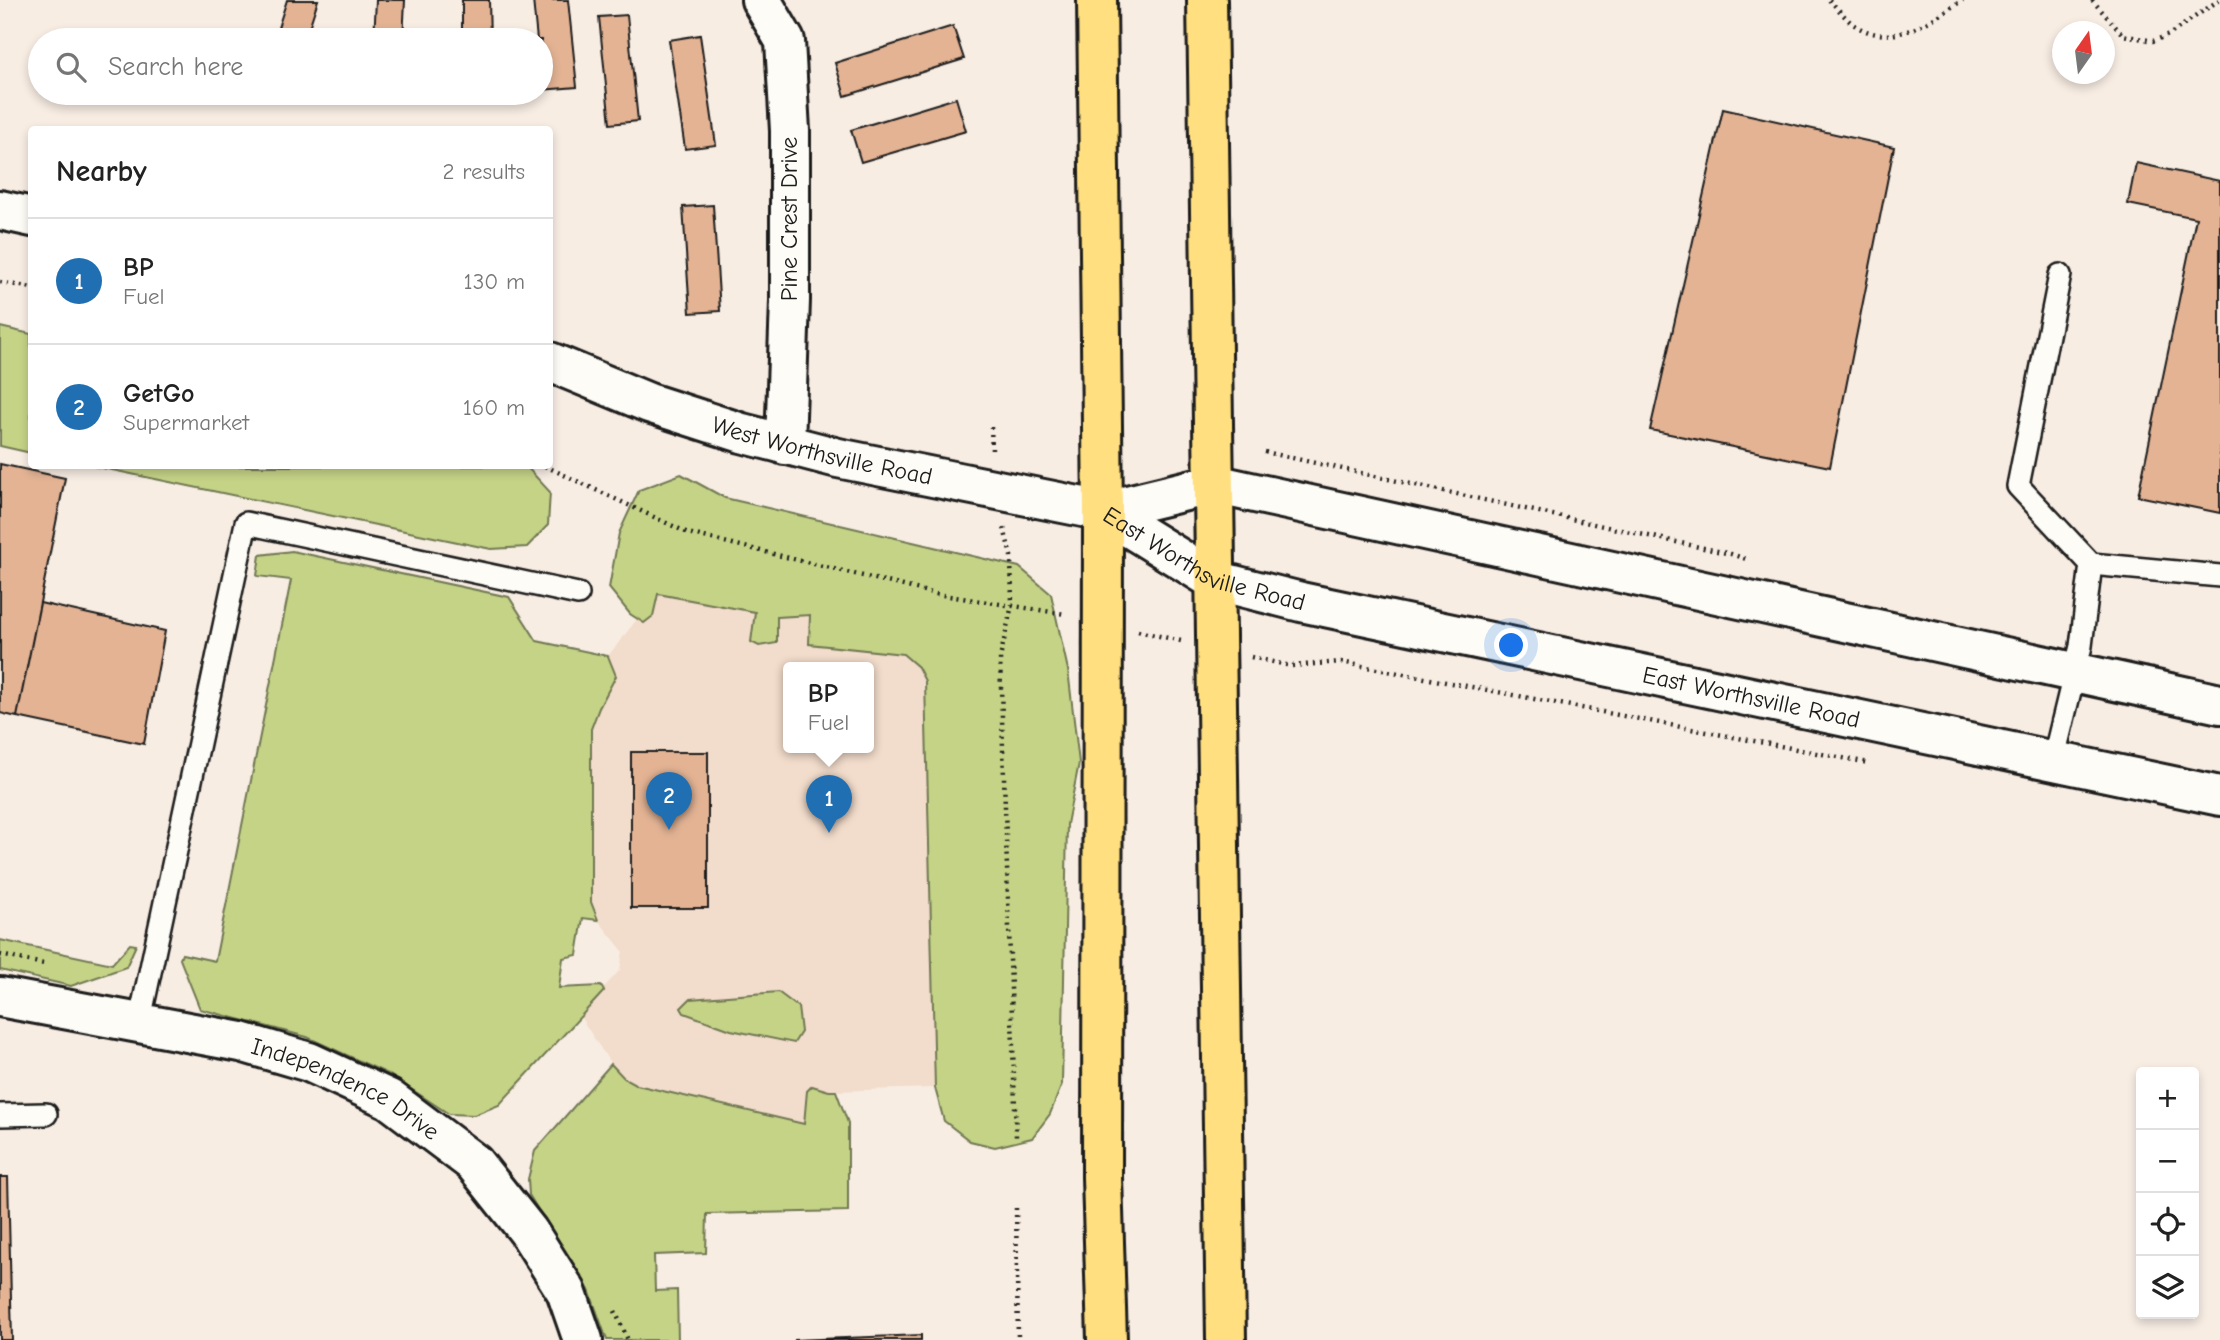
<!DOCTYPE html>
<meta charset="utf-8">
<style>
body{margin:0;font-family:"Comic Neue",sans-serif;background:#f2f2f2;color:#222}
.controls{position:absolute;right:21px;bottom:21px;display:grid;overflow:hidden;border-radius:7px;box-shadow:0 4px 10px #0003}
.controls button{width:63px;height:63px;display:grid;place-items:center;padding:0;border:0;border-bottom:2px solid #e0e0e0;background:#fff;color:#222;font:35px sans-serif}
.compass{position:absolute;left:2052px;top:21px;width:63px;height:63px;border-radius:50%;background:#fff;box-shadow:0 4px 10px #0003;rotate:14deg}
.you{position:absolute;left:1512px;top:646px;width:24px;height:24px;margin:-18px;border:5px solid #fff;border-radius:50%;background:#1a73e8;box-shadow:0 0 0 10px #1a73e833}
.badge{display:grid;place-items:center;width:46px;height:46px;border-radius:50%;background:#1f6fb2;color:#fff;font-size:23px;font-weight:700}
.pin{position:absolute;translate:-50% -58px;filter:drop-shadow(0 2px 4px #0008)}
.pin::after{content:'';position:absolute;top:37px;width:24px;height:21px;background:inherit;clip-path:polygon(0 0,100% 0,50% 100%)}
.popup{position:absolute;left:783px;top:662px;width:91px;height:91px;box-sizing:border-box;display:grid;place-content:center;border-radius:7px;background:#fff;filter:drop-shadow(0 2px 5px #0005);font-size:23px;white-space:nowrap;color:#767676}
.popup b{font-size:26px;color:#222}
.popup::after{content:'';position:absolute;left:50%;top:100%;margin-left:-14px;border:14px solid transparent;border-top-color:#fff}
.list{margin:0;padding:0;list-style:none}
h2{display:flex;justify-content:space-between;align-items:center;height:91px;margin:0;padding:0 28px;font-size:30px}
h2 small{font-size:23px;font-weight:400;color:#767676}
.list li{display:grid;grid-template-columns:46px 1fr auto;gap:21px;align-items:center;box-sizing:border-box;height:126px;padding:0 28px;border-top:2px solid #e0e0e0}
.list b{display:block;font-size:26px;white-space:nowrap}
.list p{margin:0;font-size:23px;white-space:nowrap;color:#767676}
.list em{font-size:23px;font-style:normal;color:#767676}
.icon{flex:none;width:38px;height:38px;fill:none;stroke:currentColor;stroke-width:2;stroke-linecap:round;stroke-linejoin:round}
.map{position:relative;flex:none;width:2220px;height:1340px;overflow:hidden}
.search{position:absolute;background:#fff;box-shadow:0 4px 10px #0003;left:28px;top:28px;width:525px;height:77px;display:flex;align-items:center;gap:18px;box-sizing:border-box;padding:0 24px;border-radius:38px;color:#767676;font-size:26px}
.panel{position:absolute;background:#fff;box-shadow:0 4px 10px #0003;left:28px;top:126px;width:525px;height:343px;border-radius:7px}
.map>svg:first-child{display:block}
.built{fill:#f2dccb;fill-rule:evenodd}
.green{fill:#c5d387;stroke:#707852;stroke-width:2}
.building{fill:#e3b394;stroke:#1c1c1c;stroke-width:2}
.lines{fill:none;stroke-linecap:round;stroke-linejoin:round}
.service-casing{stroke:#1c1c1c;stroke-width:26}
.minor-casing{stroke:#1c1c1c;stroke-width:44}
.secondary-casing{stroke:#1c1c1c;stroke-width:44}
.primary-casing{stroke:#1c1c1c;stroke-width:44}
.path{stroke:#1c1c1c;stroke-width:4.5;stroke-dasharray:2 5;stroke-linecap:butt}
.service{stroke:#fdfcf7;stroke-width:21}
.minor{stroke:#fdfcf7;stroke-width:38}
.secondary{stroke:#fdfcf7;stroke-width:38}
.primary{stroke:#ffdf80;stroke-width:38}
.labels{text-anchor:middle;stroke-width:6;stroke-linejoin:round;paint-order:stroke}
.street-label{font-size:24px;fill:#1c1c1c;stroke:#fdfcf7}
</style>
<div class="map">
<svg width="2220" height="1340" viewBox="0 0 2220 1340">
<rect width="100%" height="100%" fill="#f8ede3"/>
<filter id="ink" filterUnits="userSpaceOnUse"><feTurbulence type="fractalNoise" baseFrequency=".0143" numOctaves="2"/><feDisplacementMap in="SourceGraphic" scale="14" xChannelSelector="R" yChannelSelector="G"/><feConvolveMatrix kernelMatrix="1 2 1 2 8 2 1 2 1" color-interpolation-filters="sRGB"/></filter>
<g filter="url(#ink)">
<path class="built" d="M657 594 755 612 751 634 777 617 779 613 810 615V645L903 654 921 670 925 681 935 1088 829 1091 812 1086 807 1091 804 1124 637 1085 624 1078 611 1064 579 1015 620 970 623 951 598 920 591 902V729L599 708 616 676 608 656ZM789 667H869V747H789Z"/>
<path class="green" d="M0 327 31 334V453L0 446Z
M93 466H526L550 492 548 525 527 547 491 549Z
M681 474 725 498 1019 567 1051 594 1068 670 1079 763 1067 824 1062 1084 1050 1114 1032 1138 995 1147 970 1141 944 1121 935 1088 925 681 918 667 903 654 809 644 810 615 777 617V643L759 646 751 642 755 612 658 594 653 616 644 623 630 614 609 588 619 533 639 490Z
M292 551 509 597 537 641 608 656 616 676 599 708 591 729V902L598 920 583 918 577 955 563 958 559 988 601 986 604 991 499 1105 474 1115 449 1114 388 1074 307 1037 200 1009 180 959 182 954 215 961 291 580 257 576 260 555Z
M0 940 112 964 130 944 136 945 126 967 71 986 0 970Z
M778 992 798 1007 801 1032 794 1043 731 1030 684 1013 681 1008 690 999Z
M611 1064 624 1078 637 1085 804 1124 807 1091 812 1086 829 1091H836L848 1123V1211L707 1214 706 1253 654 1255 655 1291 677 1290 678 1340H607L589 1290 529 1195 528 1179 535 1151Z"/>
<path class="building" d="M287 0H318L305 40H285L275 37Z
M376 0H405L403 40H374Z
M462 0H489L490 40H462Z
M533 0H568L577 87 541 90V40H537Z
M627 15 638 121 610 124 599 17Z
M953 26 964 59 845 96 835 63Z
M700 35 716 145 685 149 669 40Z
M463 93H491V98H463Z
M956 98 966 131 861 162 851 130Z
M1723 109 1894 147 1830 467 1650 430Z
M2136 163 2220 181V513L2138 496 2196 218 2128 204Z
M713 205 720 311 690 313 683 207Z
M0 464 65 478 17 717 0 713Z
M40 603 165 631 144 744 17 717Z
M631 752H708V908H631Z
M0 1177H8L12 1340H0Z
M921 1335V1340H794Z"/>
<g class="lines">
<defs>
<path id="service" d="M2091 564 2220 576
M2053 761 2081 646 2091 564 2018 486 2060 275
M139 1024 246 523 578 594
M0 1115 46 1114"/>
<g id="minor">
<path d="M761 0 785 41 790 131V300L785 445"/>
<path id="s1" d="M0 997 241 1042 309 1062 389 1099 474 1163 528 1231 566 1291 583 1340"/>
</g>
<g id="secondary">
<path d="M0 210 32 217"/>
<path id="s2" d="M550 362 649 403 742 433 838 458 1103 511 1214 580 1301 602 2220 796"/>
<path d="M1103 511 1214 484 2220 704"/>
</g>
<path id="primary" d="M1097 0 1103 511 1102 1177 1107 1340
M1207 0 1226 1340"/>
</defs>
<use href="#service" class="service-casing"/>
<use href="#minor" class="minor-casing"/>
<use href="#secondary" class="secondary-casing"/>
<use href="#primary" class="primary-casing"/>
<path class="path" d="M1829 0C1837 7 1844 17 1853 24 1893 51 1929 21 1963 0
M2092 0 2123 35 2153 41 2169 35 2219 0
M0 282 32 288
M991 427 992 451
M1265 452 1731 554 1749 560
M545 466 688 533 936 594 1065 614
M1004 528 1011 556 1012 605 1000 658 1016 1137
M1138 631 1181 641
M1251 657 1291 666 1341 662 1869 763
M0 955 44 964
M1016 1208 1018 1340
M615 1311 628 1340"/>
<use href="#service" class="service"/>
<use href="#minor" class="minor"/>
<use href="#secondary" class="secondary"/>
<use href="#primary" class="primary"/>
</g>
</g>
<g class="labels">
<g class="street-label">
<text transform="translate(789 219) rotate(-90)" y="8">Pine Crest Drive</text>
<text dy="8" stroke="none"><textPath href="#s2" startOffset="287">West Worthsville Road</textPath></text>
<text dy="8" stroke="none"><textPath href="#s2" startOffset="688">East Worthsville Road</textPath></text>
<text dy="8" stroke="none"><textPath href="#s2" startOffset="1255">East Worthsville Road</textPath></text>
<text dy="8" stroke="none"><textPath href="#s1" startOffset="360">Independence Drive</textPath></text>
</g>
</g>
</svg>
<div class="controls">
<button>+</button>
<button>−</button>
<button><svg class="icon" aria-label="locate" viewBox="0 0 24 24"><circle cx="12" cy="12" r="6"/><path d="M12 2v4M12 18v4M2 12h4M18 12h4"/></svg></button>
<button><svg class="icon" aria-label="layers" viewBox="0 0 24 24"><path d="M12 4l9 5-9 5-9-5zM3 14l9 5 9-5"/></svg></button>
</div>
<svg class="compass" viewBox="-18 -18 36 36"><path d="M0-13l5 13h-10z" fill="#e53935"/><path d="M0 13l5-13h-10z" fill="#767676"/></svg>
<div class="you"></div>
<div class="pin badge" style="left:829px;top:833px">1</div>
<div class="popup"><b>BP</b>Fuel</div>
<div class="pin badge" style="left:669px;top:830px">2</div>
<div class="search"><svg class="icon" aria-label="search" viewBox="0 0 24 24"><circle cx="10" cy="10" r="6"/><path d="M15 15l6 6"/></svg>Search here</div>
<section class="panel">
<h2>Nearby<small>2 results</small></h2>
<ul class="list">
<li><span class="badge">1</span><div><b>BP</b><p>Fuel</p></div><em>130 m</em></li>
<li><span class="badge">2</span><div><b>GetGo</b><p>Supermarket</p></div><em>160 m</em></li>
</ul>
</section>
</div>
